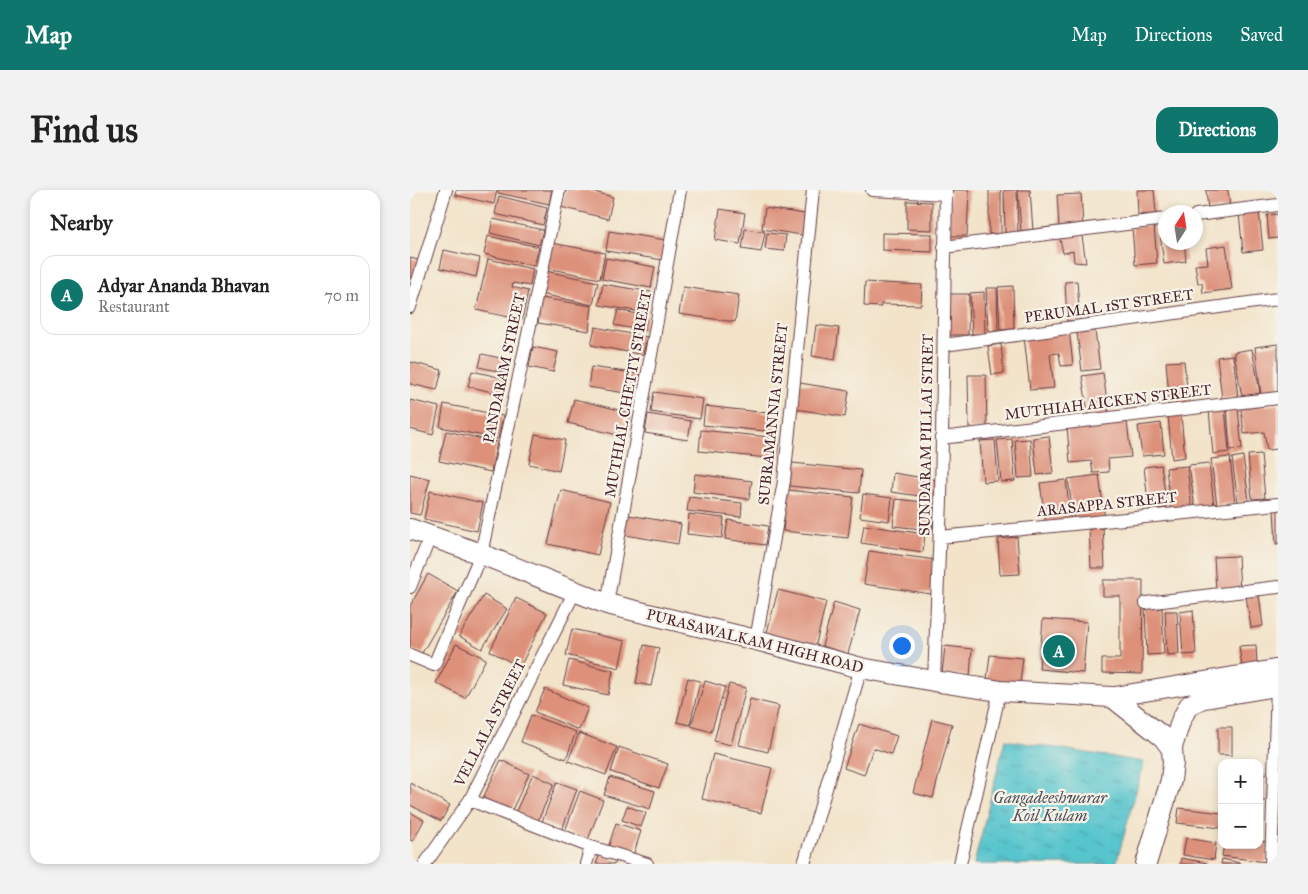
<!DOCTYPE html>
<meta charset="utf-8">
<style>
body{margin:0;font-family:"IM FELL Great Primer",serif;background:#f2f2f2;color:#222}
.controls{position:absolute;right:15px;bottom:15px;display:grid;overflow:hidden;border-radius:10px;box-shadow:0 2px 8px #0003}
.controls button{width:45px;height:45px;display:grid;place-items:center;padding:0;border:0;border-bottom:1px solid #e0e0e0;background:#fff;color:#222;font:25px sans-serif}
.compass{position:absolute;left:748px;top:15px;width:45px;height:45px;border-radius:50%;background:#fff;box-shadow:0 2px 8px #0003;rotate:12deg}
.you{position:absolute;left:491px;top:455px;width:18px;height:18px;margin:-12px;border:4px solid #fff;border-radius:50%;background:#1a73e8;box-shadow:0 0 0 8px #1a73e833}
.badge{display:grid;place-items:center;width:32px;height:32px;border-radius:50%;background:#0f766e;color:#fff;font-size:16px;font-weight:700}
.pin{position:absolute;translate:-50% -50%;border:2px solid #fff;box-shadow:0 1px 5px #0006}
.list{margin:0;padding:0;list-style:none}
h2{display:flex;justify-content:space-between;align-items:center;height:65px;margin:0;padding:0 20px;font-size:21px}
h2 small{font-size:16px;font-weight:400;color:#767676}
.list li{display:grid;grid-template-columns:32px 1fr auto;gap:15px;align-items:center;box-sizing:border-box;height:80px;margin:0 10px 10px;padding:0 10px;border:1px solid #e0e0e0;border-radius:15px}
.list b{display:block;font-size:19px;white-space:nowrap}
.list p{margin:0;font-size:16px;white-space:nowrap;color:#767676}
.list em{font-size:16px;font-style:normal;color:#767676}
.map{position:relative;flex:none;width:868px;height:674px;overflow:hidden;border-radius:15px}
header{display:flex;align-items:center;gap:30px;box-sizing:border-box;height:70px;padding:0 25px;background:#0f766e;color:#fff}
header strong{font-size:24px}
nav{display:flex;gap:28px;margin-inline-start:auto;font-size:18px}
.intro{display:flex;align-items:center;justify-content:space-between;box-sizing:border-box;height:120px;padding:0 30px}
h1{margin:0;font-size:35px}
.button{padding:12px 22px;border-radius:15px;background:#0f766e;color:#fff;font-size:18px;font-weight:700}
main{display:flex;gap:30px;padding:0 30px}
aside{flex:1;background:#fff;border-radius:15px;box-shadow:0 2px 8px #0003}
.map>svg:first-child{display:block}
.water{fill:url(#water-ripples);stroke:#50727c}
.building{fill:#dd917a}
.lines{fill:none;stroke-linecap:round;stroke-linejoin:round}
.minor-casing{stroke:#633c43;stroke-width:14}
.secondary-casing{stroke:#633c43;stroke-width:21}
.primary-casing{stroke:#633c43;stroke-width:22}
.minor{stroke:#fff;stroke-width:12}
.secondary{stroke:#fff;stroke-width:19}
.primary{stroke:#fff;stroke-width:20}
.labels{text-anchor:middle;stroke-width:4.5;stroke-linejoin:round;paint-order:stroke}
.street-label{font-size:15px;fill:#4a1f2b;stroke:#f7f3e8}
.water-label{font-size:16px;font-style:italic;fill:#4e515c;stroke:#f7f3e8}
</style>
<header>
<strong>Map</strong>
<nav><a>Map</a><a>Directions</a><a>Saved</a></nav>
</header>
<div class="intro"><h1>Find us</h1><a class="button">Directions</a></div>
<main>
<aside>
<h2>Nearby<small></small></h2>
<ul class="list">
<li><span class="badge">A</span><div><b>Adyar Ananda Bhavan</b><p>Restaurant</p></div><em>70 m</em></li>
</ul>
</aside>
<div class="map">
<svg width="868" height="674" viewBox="0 0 868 674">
<defs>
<pattern id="water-ripples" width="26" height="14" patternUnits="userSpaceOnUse" patternTransform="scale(1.25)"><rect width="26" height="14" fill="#57c5cd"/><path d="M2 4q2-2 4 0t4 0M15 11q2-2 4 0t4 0" fill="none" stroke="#4a9fa7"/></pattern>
</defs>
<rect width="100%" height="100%" fill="#f7f3e8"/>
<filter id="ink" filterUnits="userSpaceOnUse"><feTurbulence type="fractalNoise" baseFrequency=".02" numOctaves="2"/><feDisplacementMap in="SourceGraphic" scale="10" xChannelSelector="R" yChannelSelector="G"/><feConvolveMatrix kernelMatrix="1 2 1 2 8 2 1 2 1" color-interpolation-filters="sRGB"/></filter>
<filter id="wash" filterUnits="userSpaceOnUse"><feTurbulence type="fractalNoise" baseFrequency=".0096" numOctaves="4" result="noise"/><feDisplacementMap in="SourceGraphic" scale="20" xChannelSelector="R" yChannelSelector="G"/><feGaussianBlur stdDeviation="1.12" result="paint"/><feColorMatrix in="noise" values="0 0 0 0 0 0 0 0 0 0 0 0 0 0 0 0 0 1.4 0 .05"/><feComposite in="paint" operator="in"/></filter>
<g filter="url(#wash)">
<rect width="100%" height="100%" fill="#f2e3c9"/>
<path class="water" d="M595 550 734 572 706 674H564Z"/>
<g id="blocks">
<path class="building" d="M46 0H87L84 14 45 5Z
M89 0H142L139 14 88 3Z
M156 0H177L203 7 198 29 151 17Z
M540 0H559L557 46H538Z
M579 0H591V44H579Z
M594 0H607L608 43H595Z
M608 0H620L623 41 611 42Z
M727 0H744L746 24 728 25Z
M796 0H818L820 18 798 20Z
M671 4 673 36 649 37 647 5Z
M89 6 137 18 133 35 85 24Z
M497 11 522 12V40L497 39Z
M355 18 395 24 392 45 352 39Z
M310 19 335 23 330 54 305 50Z
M849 21 853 60 833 62 829 23Z
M868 24V48L859 49 857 25Z
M83 29 133 40 129 55 80 43Z
M744 35 747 73 725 75 722 37Z
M756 35V52H774L776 71 754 74 749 36Z
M335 39 355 42 351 62 332 59Z
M671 40 676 73 664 72 663 61 653 63 649 44Z
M199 41 256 50 253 70 196 61Z
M357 43 376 45 374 61 355 59Z
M472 43 522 44V62L472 60Z
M78 46 129 57 124 76 74 64Z
M142 53 195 63 190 89 137 78Z
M816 55 822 99 793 103 792 93H788L785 75 798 74 796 58Z
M34 60 70 68 66 87 30 78Z
M0 68 12 71 6 90 0 89Z
M196 68 245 77 241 98 192 89Z
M78 69 123 79 120 96 103 93 102 97 118 101 112 130 66 120Z
M136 81 188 92 183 115 131 104Z
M667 91 670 130 657 131 655 92Z
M455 92 512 95 511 115 471 114V117L454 116Z
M193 94 241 102 238 123 189 115Z
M603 96 604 139 590 140 588 97Z
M273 97 329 105 325 132 269 124Z
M576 98H587L588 141H578Z
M574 102 575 144H562L560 103Z
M539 104H559L558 145H538Z
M131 108 182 116 179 141 128 133Z
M208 120 237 126 234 141 204 135Z
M406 135 429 138 425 170 402 166Z
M185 137 237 147 233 165 181 155Z
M659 139 663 175 651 176 649 163 640 164 644 198 620 200 614 146Z
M685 141 690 179 672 181 667 143Z
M591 154 594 183 582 185 578 156Z
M868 154V203L851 205 845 157Z
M123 157 148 162 143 182 119 177Z
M842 159 850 203 832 207 824 162Z
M72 164 99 170 96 183 69 177Z
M823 165 828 207 812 209 807 167Z
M774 171 779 215 760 217 756 172Z
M0 172 32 180 27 200 0 194Z
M181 177 230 184 227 205 178 197Z
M62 181 97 189 93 205 58 196Z
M693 183 699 225 679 228 672 186Z
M558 185H576L577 239H559Z
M390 193 439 201 435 227 386 219Z
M244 202 293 209 290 229 241 222Z
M164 209 221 223 216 247 158 233Z
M0 210 29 217 23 245 0 239Z
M34 214 93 226 88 249 30 237Z
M868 214V259L857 260 854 242 834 244 831 219Z
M295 216 367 224 365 242 293 235Z
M815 218 819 262 803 264 799 220Z
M828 218 832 259 820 260 817 219Z
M238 224 281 231 278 250 235 243Z
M771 225 775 267 762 269 758 226Z
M717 231 721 267 698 269 699 282 683 283 681 271 660 273 657 236Z
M751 233 754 264 732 266 728 236Z
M291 240 369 248 367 269 289 261Z
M36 241 87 252 81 282 29 271Z
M125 244 155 250 149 281 119 274Z
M639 246 643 283 627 285 623 248Z
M602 249 605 291 591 292 587 250Z
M620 249 623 287 608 288 605 250Z
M585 250 588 291 573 292 570 251Z
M851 264 855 308 842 309 838 265Z
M833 266 839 311 828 312 822 268Z
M820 267 825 313 807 315 801 269Z
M382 273 451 280 449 303 380 296Z
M799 273 804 316 785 319 779 275Z
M751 275 757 317 739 320 734 277Z
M777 276 782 320 761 323 756 278Z
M483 283 527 290 524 308 481 302Z
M0 284 20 289 10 325 0 323Z
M285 284 342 291 339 309 283 302Z
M689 285 695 329 664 332 658 289Z
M656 290 661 333 636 336 630 293Z
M151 300 200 312 188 365 138 354Z
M377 300 443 307 438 348 373 341Z
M20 301 73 313 67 341 14 329Z
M453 304 482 308 479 331 450 327Z
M279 307 332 313 331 327 277 321Z
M486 309 524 313 522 340 483 336Z
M864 320H868V354H866Z
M213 324 271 334 268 354 210 344Z
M279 324 314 328 312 348 277 344Z
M318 330 358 336 355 355 315 349Z
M454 335 515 344 513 362 451 353Z
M693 338 695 378H681L679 339Z
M607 347 610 384 590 385 588 349Z
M459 361 526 370 521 404 454 394Z
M828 366 830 400 806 401 804 367Z
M18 384 48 401 12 463 0 459V416Z
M693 390H733L732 484 692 483V469H710V406H693Z
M368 400 416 412 405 458 356 446Z
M74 405 97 419 72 459 49 446Z
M849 405 853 436 841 438 836 406Z
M106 408 137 423 110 477 80 461Z
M424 412 450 420 438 464 412 456Z
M752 418 754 464 737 465 735 419Z
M783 420 786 464 773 465 770 422Z
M755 421H767L769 464 757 465Z
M633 429 677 432 673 483 629 479Z
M162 439 215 451 209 478 156 465Z
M46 454 76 469 55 508 26 493Z
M234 455 249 458 241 496 226 493Z
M846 455 847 475 832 477 829 456Z
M535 456 562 459 560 486 532 484Z
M580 465 613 468 610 493 577 489Z
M159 470 203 481 198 505 153 495Z
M278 488 290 491 280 535 267 532Z
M295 491 315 497 301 542 281 536Z
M319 494 336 498 321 555 304 551Z
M135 499 178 518 169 540 125 522Z
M340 509 369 516 358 562 329 555Z
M121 525 166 542 156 569 111 552Z
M522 529 542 534 523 608 503 603Z
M449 534 487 546 481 564 463 558 454 585 434 578Z
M808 537H822V565H808Z
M169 543 207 557 196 585 158 571Z
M209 557 258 574 249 598 201 582Z
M303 564 362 578 351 623 292 609Z
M91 570 119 584 101 622 73 608Z
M123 584 144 594 127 633 105 623Z
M849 584H862L861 611H849Z
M200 587 245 601 240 619 194 605Z
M147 592 167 599 152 640 132 632Z
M0 593 40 615 31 631 0 615Z
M170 601 193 610 178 650 155 641Z
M217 616 236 623 231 637 212 630Z
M769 618 812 623 811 638 767 633Z
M0 622 14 630 3 651 0 650Z
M206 633 231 641 223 666 198 658Z
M776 648 806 653 804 670 773 665Z
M849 651 858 652 856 672 812 666 814 655H849Z
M190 664 206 670 205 674H186Z
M771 668 797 673V674H770Z
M812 669 830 673V674H811Z"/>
</g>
</g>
<g filter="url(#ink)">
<use href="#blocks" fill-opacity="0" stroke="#633c43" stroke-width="1"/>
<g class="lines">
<defs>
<path id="minor" d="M462 0 536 4
M786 25 868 15
M534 57 756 29
M0 117 36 0
M534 155 868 109
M531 248 868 208
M530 347 868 314
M0 397 20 347
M736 413 868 397
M197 414 270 0
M346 450 374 291 403 0
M0 465 24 475 71 364 149 0
M524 491 531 310 536 0
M60 610 181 657 237 674
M15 674 60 610 165 401
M176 674 181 657
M394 674 451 478
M550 674 590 501
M861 674 867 496"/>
<path id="secondary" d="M702 507 868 479
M762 559 771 530 779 515 792 509 868 496"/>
<path id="primary" d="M0 339 71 364 197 414 346 450 451 478 524 491 590 501 702 507 744 540 753 547 762 559 763 573 761 590 736 674"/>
</defs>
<use href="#minor" class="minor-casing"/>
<use href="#secondary" class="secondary-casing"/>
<use href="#primary" class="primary-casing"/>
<use href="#minor" class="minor"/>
<use href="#secondary" class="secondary"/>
<use href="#primary" class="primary"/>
</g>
</g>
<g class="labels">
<g class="street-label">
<text transform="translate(699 116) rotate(-8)" y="5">PERUMAL 1ST STREET</text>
<text transform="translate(94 178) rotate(-78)" y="5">PANDARAM STREET</text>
<text transform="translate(218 204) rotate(-80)" y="5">MUTHIAL CHETTY STREET</text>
<text transform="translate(698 212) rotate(-7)" y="5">MUTHIAH AICKEN STREET</text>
<text transform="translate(363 224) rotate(-84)" y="5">SUBRAMANNIA STREET</text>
<text transform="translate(516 245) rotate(-89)" y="5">SUNDARAM PILLAI STRET</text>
<text transform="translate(697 314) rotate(-6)" y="5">ARASAPPA STREET</text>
<text transform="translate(345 451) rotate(14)" y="5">PURASAWALKAM HIGH ROAD</text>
<text transform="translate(80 533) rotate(-63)" y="5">VELLALA STREET</text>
</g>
<g class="water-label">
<text x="640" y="613">Gangadeeshwarar<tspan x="640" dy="18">Koil Kulam</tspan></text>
</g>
</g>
</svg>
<div class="controls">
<button>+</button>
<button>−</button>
</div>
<svg class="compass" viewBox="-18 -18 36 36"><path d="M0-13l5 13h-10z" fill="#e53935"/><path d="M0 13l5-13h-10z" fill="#767676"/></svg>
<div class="you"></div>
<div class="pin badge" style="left:649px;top:461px">A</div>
</div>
</main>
